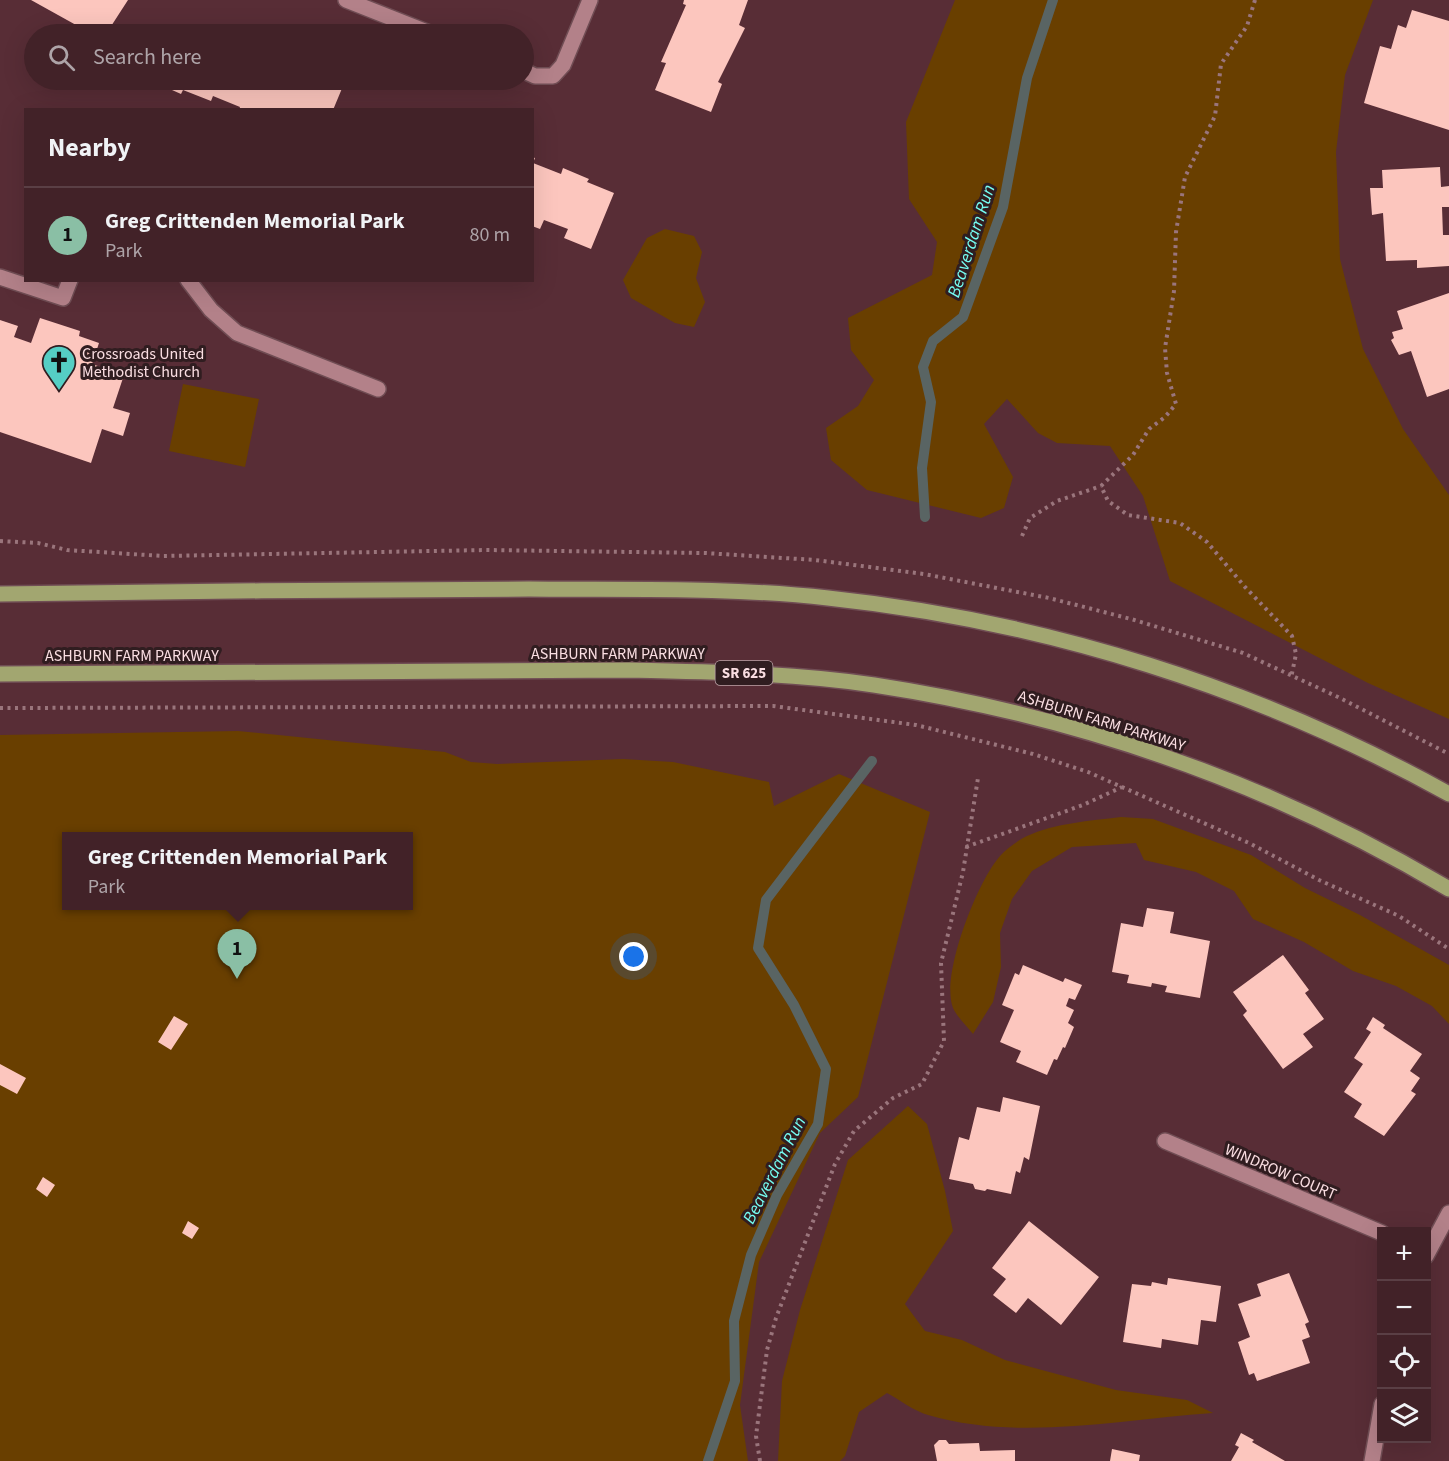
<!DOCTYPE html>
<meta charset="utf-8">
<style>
body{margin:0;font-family:"Source Sans 3",sans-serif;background:#4c2f34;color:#f1f3f6}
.controls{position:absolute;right:18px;bottom:18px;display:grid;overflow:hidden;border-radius:0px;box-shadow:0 6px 24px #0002}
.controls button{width:54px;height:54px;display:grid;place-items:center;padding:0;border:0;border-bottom:2px solid #5a3f45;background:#422228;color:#f1f3f6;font:30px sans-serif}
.you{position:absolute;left:634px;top:957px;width:21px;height:21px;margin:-15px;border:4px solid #fff;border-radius:50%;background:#1a73e8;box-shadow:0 0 0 9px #1a73e833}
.badge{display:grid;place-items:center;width:39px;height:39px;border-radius:50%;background:#8abfa5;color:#111;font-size:20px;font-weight:700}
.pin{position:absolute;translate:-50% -50px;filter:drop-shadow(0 2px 3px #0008)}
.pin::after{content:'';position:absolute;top:32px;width:21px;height:18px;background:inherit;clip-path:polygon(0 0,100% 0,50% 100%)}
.popup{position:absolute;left:62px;top:832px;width:351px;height:78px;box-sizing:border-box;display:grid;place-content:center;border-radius:0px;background:#422228;filter:drop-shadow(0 2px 4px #0005);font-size:20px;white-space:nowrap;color:#aea4a8}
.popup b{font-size:22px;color:#f1f3f6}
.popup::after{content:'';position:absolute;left:50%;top:100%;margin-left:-12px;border:12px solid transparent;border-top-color:#422228}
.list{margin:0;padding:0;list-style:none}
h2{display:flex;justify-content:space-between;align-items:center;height:78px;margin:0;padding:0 24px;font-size:26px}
h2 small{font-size:20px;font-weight:400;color:#aea4a8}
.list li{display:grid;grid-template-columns:39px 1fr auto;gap:18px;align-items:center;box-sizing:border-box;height:96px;padding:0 24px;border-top:2px solid #5a3f45}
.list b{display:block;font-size:22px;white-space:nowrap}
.list p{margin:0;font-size:20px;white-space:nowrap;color:#aea4a8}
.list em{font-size:20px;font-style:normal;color:#aea4a8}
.icon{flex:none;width:33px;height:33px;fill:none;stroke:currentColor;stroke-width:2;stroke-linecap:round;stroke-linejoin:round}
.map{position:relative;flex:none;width:1449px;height:1461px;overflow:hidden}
.search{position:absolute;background:#422228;box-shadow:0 6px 24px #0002;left:24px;top:24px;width:510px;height:66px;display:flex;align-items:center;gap:15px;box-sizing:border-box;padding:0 21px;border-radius:33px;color:#aea4a8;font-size:22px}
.panel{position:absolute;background:#422228;box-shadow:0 6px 24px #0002;left:24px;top:108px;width:510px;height:174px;border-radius:0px}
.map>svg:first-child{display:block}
.green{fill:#693f00;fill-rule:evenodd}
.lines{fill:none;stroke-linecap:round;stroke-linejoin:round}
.stream{stroke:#596463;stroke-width:10}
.building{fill:#fcc6be}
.minor-casing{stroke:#704d54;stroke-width:18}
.major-casing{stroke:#704d54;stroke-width:18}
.path{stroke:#9a757c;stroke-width:4;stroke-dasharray:3 4.5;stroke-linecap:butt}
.minor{stroke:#b38189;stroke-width:15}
.major{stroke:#a2a670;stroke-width:15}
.labels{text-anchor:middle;stroke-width:6;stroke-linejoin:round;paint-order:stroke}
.shield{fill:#301d20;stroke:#bda4a8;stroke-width:1.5}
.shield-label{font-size:15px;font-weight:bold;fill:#fadee2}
.poi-label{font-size:16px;fill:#fadee2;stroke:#301d20;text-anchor:start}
.street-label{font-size:16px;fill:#fadee2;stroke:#301d20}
.water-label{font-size:18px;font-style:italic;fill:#76fef3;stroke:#301d20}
</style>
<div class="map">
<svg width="1449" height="1461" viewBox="0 0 1449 1461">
<rect width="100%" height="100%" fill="#582d36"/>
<path class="green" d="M955 0H1373L1345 75 1336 152 1340 259 1363 349 1403 429 1449 495V719L1368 683 1170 581 1143 496 1110 446 1057 443 1038 433 1007 399 984 424 1013 477 1004 508 981 518 867 490 831 460 826 428 858 406 874 380 851 350 848 318 932 275 937 242 909 199 906 122Z
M665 229 694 236 702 252 696 278 705 302 694 327 675 323 631 298 623 280 647 238Z
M183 384 259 399 245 467 169 451Z
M238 731 445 752 471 762 497 764 623 759 673 762 769 782 774 806 839 774 930 812 858 1097 820 1133 759 1262 740 1405 748 1461H0V735ZM66 836H408V906H66Z
M1121 817 1153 819 1251 855 1305 888 1360 915 1449 965V1024L1432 1006 1396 986 1353 971 1304 942 1253 919 1234 891 1196 872 1144 860 1136 843 1072 847 1032 871 1012 899 1000 933 1001 967 993 1002 973 1034C967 1026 957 1017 953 1008 940 976 978 879 1001 855 1007 848 1019 840 1027 836 1056 823 1089 821 1121 817Z
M908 1106 927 1124 945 1191 953 1231 905 1304 925 1331 962 1340 1005 1360 1116 1390 1187 1400 1213 1413C1119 1419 1021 1442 928 1415 914 1411 900 1400 887 1393L859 1412 845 1456 840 1461H778L782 1381 800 1310 848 1160Z"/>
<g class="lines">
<path class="stream" d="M925 517 922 468 931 402 923 367 933 341 963 317 1003 207 1027 78 1053 0
M708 1461 735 1381 734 1321 751 1255 777 1195 818 1124 826 1069 794 1005 758 948 766 900 872 761"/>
</g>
<path class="building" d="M31 0H128L106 34H73L71 33 76 25Z
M684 0H748L739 25 745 28 718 82 722 84 711 112 655 90 666 63 661 62 686 5 683 4Z
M1412 10 1449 21V130L1364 103 1380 46 1391 49 1398 25 1406 28Z
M155 80H328L343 86 333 110H239L240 107 213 96 211 101 183 90 181 94 154 82Z
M532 157 535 158 533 163 561 174 563 168 589 179 587 182 614 193 591 249 564 238 568 229 544 220 540 229 532 226Z
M1440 167 1441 187 1449 186V207H1442L1443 235H1449V266L1417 268V260L1386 261 1383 213 1372 215 1370 188H1383L1382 170Z
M1449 293V389L1427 397 1411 351 1399 355 1391 340 1394 338 1392 332 1403 329 1397 311Z
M40 318 80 331 79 336 99 343 92 364 124 375 113 408 130 413 123 436 102 429 91 463 0 432V320L18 326 14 337 31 343Z
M1147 908 1174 912 1170 933 1210 941 1200 998 1165 992 1167 986 1152 983 1151 987 1127 983 1129 975 1112 972 1121 923 1143 927Z
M1283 955 1309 990 1305 993 1324 1019 1303 1034 1313 1047 1283 1069 1243 1015 1247 1011 1233 992Z
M1023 965 1063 982 1065 978 1082 985 1075 1000 1069 998 1066 1006 1074 1010 1068 1023 1074 1027 1065 1048 1063 1047 1057 1060 1054 1059 1047 1075 1016 1062 1021 1051 1000 1042 1014 1010 1002 1005 1015 973 1019 975Z
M174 1016 188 1024 171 1050 158 1042Z
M1373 1017 1385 1025 1383 1028 1422 1054 1410 1071 1420 1078 1411 1091 1416 1094 1384 1136 1354 1117 1362 1104 1344 1092 1363 1064 1354 1058 1371 1032 1366 1029Z
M0 1064 26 1078 17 1094 0 1085Z
M1003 1097 1040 1106 1029 1160 1024 1157 1020 1173 1016 1171 1011 1194 987 1189 985 1191 975 1189 973 1184 949 1179 959 1137 969 1140 977 1107 1000 1112Z
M43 1177 55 1185 47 1197 36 1189Z
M188 1221 199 1228 192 1239 182 1233Z
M1029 1221 1099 1277 1061 1325 1028 1298 1016 1313 993 1295 1006 1279 992 1268Z
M1289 1273 1309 1322 1305 1324 1310 1337 1302 1340 1310 1363 1257 1381 1254 1373 1249 1375 1238 1342 1250 1337 1238 1304 1261 1296 1257 1284Z
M1168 1278 1221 1286 1216 1322 1201 1320 1198 1345 1162 1339 1161 1348 1123 1342 1132 1284 1151 1286 1152 1282 1167 1285Z
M1241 1433 1254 1440 1252 1442 1285 1461H1231L1239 1447 1235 1445Z
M939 1440H946L949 1444 979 1443 980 1451 1015 1450V1461H937L934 1445Z
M1112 1449 1140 1455 1139 1461H1110Z"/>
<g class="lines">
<defs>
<path id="minor" d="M346 0 432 34
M524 71 535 76H553L563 65 590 0
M0 277 63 298 70 280
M188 280 211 310 237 333 378 389
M1165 1141 1382 1233
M1426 1256 1449 1213
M1372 1461 1382 1404"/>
<path id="major" d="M0 594C176 592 353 589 529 589 629 590 729 587 828 598 1045 621 1258 688 1449 794
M0 674 630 670C711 672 794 673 874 685 1078 716 1272 784 1449 889"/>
</defs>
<use href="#minor" class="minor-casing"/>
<use href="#major" class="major-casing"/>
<path class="path" d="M1255 0 1247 26 1221 64 1215 116 1185 177 1176 232 1174 291 1165 348 1167 373 1176 404 1165 417 1149 429 1133 455 1101 486 1108 501 1128 515 1180 523 1207 542 1245 587 1292 636 1296 654 1291 678
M1022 536 1030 518 1057 501 1101 486
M0 541 38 543 67 550 163 556 486 550 705 553 815 560 924 574 1049 598 1131 619 1243 653 1338 697 1449 754
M0 708 773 706 916 725 1033 754 1088 772 1249 843 1319 880 1399 916 1449 949
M966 847 1083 805 1122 787
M760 1461 756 1436 767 1350 776 1318 835 1164 854 1131 893 1098 922 1084 944 1041 941 963 963 872 978 778"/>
<use href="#minor" class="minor"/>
<use href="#major" class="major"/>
</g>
<defs>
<symbol id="church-pin" viewBox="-11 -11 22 30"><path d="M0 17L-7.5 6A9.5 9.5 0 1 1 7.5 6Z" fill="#55cec4" stroke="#301d20"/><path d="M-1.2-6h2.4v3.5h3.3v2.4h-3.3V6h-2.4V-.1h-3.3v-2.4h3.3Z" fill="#111"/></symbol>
</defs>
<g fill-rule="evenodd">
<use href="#church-pin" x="40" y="343" width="38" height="52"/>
</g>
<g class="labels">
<rect class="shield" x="715.5" y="661" width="57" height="24" rx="4.5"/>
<g class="shield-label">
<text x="744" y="678">SR 625</text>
</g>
<g class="poi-label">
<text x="82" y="359">Crossroads United<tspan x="82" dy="18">Methodist Church</tspan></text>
</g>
<g class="street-label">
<text x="618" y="659">ASHBURN FARM PARKWAY</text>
<text x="132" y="661">ASHBURN FARM PARKWAY</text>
<text transform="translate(1102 720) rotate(17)" y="6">ASHBURN FARM PARKWAY</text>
<text transform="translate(1281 1171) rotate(23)" y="6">WINDROW COURT</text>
</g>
<g class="water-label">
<text transform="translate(971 241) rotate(-72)" y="6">Beaverdam Run</text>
<text transform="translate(774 1170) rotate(-63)" y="6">Beaverdam Run</text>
</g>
</g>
</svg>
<div class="controls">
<button>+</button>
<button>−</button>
<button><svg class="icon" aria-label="locate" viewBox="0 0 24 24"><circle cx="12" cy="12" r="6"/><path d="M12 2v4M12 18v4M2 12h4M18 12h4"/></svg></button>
<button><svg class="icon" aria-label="layers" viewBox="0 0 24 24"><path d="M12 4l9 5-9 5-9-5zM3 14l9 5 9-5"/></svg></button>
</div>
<div class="you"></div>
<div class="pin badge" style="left:237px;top:979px">1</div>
<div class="popup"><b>Greg Crittenden Memorial Park</b>Park</div>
<div class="search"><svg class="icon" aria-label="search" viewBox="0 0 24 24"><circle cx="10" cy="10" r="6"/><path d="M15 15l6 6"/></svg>Search here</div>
<section class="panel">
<h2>Nearby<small></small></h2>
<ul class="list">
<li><span class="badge">1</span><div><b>Greg Crittenden Memorial Park</b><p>Park</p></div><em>80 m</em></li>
</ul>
</section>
</div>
